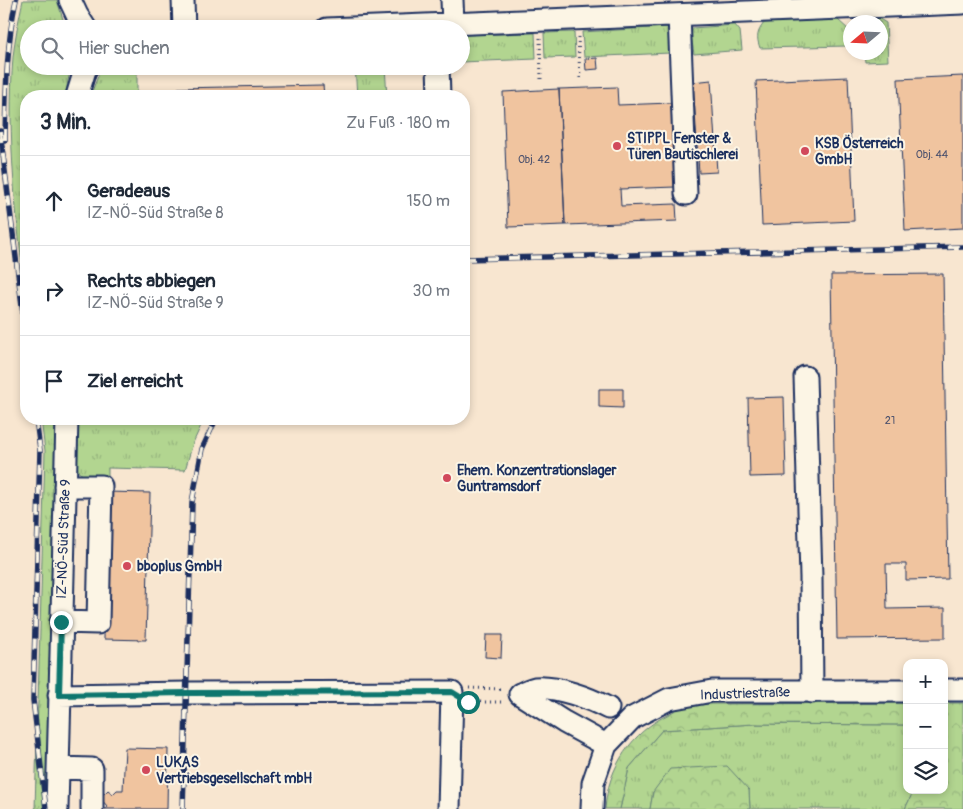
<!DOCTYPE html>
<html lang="de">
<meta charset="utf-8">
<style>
body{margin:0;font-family:Pangolin,sans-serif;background:#f6f6f7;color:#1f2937}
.controls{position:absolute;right:15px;bottom:15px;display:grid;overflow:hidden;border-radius:10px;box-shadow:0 2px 8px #0003}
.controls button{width:45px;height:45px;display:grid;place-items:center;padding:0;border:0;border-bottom:1px solid #e0e1e3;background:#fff;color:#1f2937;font:25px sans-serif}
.compass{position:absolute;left:843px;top:15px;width:45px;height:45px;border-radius:50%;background:#fff;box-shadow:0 2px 8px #0003;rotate:251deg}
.stop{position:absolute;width:15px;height:15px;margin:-11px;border:4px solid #0f766e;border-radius:50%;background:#fff}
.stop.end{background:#0f766e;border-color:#fff;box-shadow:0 1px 5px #0008}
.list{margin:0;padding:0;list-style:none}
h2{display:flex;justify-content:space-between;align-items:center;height:65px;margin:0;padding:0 20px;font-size:21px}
h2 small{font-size:16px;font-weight:400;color:#747a83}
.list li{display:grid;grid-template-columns:32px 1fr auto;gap:15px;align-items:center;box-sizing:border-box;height:90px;padding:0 20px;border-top:1px solid #e0e1e3}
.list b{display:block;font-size:19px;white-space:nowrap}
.list p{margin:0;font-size:16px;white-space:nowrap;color:#747a83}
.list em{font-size:16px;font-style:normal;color:#747a83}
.icon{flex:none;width:28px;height:28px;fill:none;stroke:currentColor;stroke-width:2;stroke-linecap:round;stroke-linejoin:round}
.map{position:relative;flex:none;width:963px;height:809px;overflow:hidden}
.search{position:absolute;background:#fff;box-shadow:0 2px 8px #0003;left:20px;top:20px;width:450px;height:55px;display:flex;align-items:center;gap:12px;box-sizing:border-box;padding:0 18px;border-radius:28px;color:#747a83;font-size:19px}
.panel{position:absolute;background:#fff;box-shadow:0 2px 8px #0003;left:20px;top:90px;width:450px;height:335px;border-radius:20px}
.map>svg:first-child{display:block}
.grass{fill:url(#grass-tufts);stroke:#668277}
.forest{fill:url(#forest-crowns);stroke:#668277}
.building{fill:#f0c49f;stroke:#1b2f5e}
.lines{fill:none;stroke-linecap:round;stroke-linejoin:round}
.minor-casing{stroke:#1b2f5e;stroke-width:25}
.path{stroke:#1b2f5e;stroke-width:3;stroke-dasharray:1 4;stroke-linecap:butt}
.minor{stroke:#fcf5e5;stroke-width:21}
.rail-casing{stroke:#1b2f5e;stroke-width:5.5}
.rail{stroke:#fcf5e5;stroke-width:4;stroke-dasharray:11;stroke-linecap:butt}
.route{stroke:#0f766e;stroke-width:6}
.poi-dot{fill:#d1495b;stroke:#fcf5e5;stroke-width:2}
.labels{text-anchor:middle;stroke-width:4;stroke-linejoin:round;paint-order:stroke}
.number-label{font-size:11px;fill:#50546e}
.poi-label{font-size:14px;font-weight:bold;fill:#1b2f5e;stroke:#fcf5e5;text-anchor:start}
.street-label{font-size:14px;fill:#1b2f5e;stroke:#fcf5e5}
</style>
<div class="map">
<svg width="963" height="809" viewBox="0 0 963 809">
<defs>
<pattern id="grass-tufts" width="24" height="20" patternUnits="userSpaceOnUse" patternTransform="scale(1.25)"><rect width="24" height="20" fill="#b2d590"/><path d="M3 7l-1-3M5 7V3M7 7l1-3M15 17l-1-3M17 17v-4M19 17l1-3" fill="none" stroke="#98b77f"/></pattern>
<pattern id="forest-crowns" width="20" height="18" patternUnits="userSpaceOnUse" patternTransform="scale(1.25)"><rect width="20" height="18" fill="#b2d590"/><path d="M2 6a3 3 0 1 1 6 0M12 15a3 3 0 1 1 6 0" fill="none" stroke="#98b77f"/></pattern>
</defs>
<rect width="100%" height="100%" fill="#f8e6d0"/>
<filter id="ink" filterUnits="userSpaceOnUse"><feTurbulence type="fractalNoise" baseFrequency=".02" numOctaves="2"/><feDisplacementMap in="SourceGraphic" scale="10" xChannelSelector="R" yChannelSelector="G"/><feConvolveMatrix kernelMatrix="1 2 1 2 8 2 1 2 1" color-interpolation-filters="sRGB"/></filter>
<g filter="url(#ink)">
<path class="grass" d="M23 0H57L66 29H29V66H71L65 96H26V297C16 218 7 136 13 57 15 38 19 18 23 0Z
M878 18 886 23 888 61 865 62 864 53 880 52V22H867L870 19Z
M837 19 850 31 847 46 760 48C756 37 757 32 764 23Z
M735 25 740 31 742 50 694 54 691 35 692 28Z
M669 27 670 53 584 57 582 32Z
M574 32 575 57 545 58 544 33Z
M535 33 536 59 461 62V35Z
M106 66H185L137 68V96H90L99 74Z
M355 66H389L385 67 387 96H357Z
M41 419H56L46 809H35L45 451Z
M78 419H204L193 443 185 470 108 468V477C96 478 87 479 77 471Z
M754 724 907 725V790H914L905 809H750L749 790 653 792 650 809H620L629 768 662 730Z"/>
<path class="forest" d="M907 703V725L754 724 662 730 629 768 620 809H605C608 767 632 732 669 714 674 711 678 708 683 707 691 704 702 705 710 704Z
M944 703H963V809H905L914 790H944V729L946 726 944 725Z
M727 766 749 790 750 809H650L653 792 670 769Z"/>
<path class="building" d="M597 58 598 69 586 70 585 59Z
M963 76V228L905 231 898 79Z
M848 77 854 221 762 225 756 81Z
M711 80 717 172 699 173 693 82Z
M323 85 324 96H179L178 88Z
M617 87 618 105 671 103 675 187 620 189 621 206 676 204 677 221 565 225 559 89Z
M559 89 565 225 508 227 503 92Z
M416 90V96H389V92Z
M943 274 948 579 906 580V564H886L887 609 945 608V638L837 639 831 275Z
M599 389H623V408L599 407Z
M784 397 786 476 750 477 748 398Z
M107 492 150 493 146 640 104 639Z
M486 635H502L501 658 485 657Z
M125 748 168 749 167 809H105L108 807 100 798 108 790 113 794 117 790H123Z"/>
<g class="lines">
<defs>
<path id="minor" d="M70 0 77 15 86 29
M183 0 184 29
M452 0 453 24
M679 15 686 194
M327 29 963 3
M438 66 439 96
M77 96 85 70 88 66
M805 377 811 577 812 692
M61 622 98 623 101 486H65
M944 690H963
M520 694 564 722 606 745
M520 694C525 692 530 689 535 688 557 686 589 698 608 708
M59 695 187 693 452 692 449 809
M58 768 92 769V809
M57 809 67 419
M592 809 593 783 606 745 632 718 669 699 712 691H907"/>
</defs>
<use href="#minor" class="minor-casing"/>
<path class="path" d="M578 37 580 78
M540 38 541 80
M469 688 503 689
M470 702H504"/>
<use href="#minor" class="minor"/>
<defs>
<path id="rail" d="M0 131 26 337
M5 140C6 93 6 46 16 0
M464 259 963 247
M36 419 40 450 33 700 46 809
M183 809 192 502 202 449 216 419"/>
</defs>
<use href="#rail" class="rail-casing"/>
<use href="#rail" class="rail"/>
</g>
</g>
<g class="lines" filter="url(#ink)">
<path class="route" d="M61 622 59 695 187 693 452 692 468 702"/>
</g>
<g class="poi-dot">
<circle cx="617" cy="146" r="5"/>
<circle cx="805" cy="151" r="5"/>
<circle cx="447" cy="478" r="5"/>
<circle cx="127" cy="566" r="5"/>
<circle cx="146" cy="770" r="5"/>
</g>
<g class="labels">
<g class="number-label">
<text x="932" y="158">Obj. 44</text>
<text x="534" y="163">Obj. 42</text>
<text x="890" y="424">21</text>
</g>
<g class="poi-label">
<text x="627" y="143">STIPPL Fenster &amp;<tspan x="627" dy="16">Türen Bautischlerei</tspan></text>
<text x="815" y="148">KSB Österreich<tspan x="815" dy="16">GmbH</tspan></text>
<text x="457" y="475">Ehem. Konzentrationslager<tspan x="457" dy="16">Guntramsdorf</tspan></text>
<text x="137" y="571">bboplus GmbH</text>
<text x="156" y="767">LUKAS<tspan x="156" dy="16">Vertriebsgesellschaft mbH</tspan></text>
</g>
<g class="street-label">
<text transform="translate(63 539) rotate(-88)" y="5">IZ-NÖ-Süd Straße 9</text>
<text transform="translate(745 693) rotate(-2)" y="5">Industriestraße</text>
</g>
</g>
</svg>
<div class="controls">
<button>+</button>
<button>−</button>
<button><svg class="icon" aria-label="layers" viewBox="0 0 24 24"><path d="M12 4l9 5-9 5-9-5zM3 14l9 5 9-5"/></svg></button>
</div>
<svg class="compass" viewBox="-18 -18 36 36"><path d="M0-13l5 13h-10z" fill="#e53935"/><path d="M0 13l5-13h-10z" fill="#747a83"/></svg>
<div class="stop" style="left:468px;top:702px"></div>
<div class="stop end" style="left:61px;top:622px"></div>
<div class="search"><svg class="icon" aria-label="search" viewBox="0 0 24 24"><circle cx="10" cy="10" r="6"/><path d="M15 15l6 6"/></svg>Hier suchen</div>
<section class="panel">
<h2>3 Min.<small>Zu Fuß · 180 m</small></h2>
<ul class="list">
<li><svg class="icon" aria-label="ahead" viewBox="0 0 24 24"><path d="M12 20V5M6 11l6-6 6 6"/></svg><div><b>Geradeaus</b><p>IZ-NÖ-Süd Straße 8</p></div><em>150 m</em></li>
<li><svg class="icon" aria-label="right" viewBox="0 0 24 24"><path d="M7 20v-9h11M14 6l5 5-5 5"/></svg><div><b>Rechts abbiegen</b><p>IZ-NÖ-Süd Straße 9</p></div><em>30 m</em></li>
<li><svg class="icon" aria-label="arrive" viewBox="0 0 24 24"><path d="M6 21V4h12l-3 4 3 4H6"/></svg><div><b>Ziel erreicht</b></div></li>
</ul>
</section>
</div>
